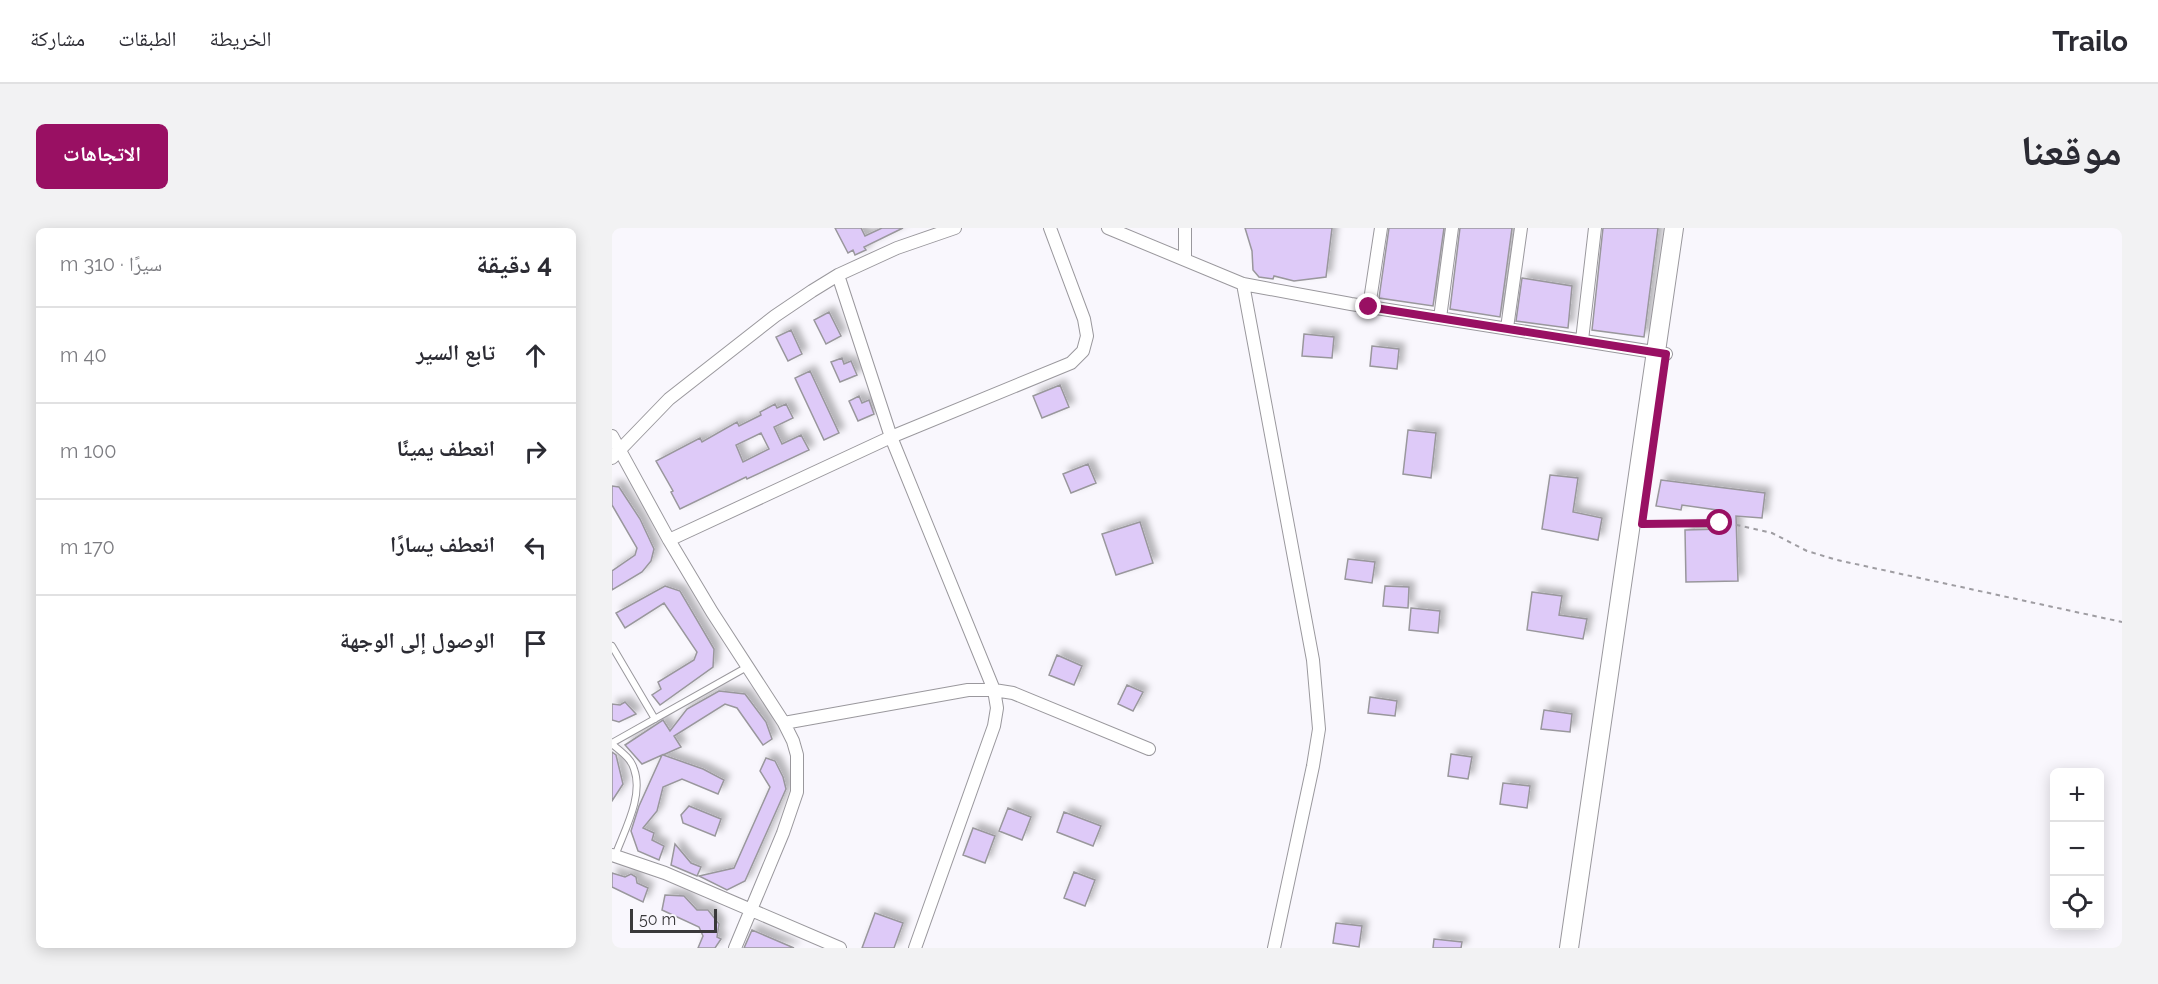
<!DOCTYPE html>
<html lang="ar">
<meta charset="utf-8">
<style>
body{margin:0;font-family:Raleway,"Noto Naskh Arabic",sans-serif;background:#f2f2f3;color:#2b2b33;direction:rtl}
.controls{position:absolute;right:18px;bottom:18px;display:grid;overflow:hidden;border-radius:9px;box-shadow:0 3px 15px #0003}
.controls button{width:54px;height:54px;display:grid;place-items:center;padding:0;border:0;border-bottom:2px solid #e1e1e2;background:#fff;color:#2b2b33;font:30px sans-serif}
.scale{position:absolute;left:18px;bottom:15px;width:87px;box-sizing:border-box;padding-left:6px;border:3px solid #3a393b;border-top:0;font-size:16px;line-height:21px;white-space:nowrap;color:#3a393b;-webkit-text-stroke:4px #f9f7fd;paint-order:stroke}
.stop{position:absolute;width:18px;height:18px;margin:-14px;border:4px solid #991063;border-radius:50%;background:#fff}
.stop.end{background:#991063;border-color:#fff;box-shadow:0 2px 6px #0008}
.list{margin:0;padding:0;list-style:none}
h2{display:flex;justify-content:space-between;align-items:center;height:78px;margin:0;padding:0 24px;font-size:26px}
h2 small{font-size:20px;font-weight:400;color:#7c7c81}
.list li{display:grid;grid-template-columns:39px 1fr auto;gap:18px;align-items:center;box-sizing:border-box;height:96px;padding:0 24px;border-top:2px solid #e1e1e2}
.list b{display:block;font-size:22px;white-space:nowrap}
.list em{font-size:20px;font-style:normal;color:#7c7c81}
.icon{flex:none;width:33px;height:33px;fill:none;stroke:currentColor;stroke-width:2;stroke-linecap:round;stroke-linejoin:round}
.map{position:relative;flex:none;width:1510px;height:720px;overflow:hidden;direction:ltr;border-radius:9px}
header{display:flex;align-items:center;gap:36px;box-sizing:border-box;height:84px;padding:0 30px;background:#fff;border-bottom:2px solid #e1e1e2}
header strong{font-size:28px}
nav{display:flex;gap:33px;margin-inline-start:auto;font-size:21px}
.intro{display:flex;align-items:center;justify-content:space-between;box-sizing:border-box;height:144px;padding:0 36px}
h1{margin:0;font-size:42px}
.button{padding:15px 27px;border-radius:9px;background:#991063;color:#fff;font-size:21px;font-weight:700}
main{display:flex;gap:36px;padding:0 36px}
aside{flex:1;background:#fff;border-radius:9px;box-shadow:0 3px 15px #0003}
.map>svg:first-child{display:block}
.building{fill:#decaf8;stroke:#99979c;stroke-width:1.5;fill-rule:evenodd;filter:url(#shadow)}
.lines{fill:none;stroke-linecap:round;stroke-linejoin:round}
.lane-casing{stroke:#9a989d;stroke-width:8}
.street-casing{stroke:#9a989d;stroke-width:14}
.secondary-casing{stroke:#9a989d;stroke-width:20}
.path{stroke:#9f9da2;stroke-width:2;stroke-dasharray:4.5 4.5;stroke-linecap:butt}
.lane{stroke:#fff;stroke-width:6}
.street{stroke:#fff;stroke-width:12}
.secondary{stroke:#fff;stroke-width:18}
.route{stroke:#991063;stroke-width:8}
</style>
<header>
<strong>Trailo</strong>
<nav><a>الخريطة</a><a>الطبقات</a><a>مشاركة</a></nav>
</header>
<div class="intro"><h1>موقعنا</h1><a class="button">الاتجاهات</a></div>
<main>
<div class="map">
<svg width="1510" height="720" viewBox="0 0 1510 720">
<defs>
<filter id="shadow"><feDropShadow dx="5.5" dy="-5.5" stdDeviation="3" flood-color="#0004"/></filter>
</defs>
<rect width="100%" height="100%" fill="#f9f7fd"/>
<path class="building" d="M223 0H249L253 8 270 0H291L252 19 254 22 243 27 241 22 236 25Z
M633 0H720L714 49 682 53 662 48 661 51 647 49 641 42 640 23Z
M777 0H832L821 78 767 70Z
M848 0H900L888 89 838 81Z
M991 0H1046L1032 109 980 102Z
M910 50 960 58 956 100 904 93Z
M217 84 229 108 214 116 202 92Z
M179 102 190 126 176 133 164 109Z
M692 106 722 109 720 130 690 128Z
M760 118 787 121 785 141 758 138Z
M230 130 232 136 239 133 245 147 228 154 219 134Z
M198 143 227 205 212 212 183 150Z
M448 157 457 179 430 190 421 168Z
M247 168 250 175 257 172 262 186 246 193 237 173Z
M163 176 165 180 174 176 181 190 162 199 170 216 189 207 197 222 135 251 134 249 68 281 59 264 61 263 44 233 88 210 90 214 125 194 127 198 149 187 148 184ZM149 205 157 221 131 234 124 217Z
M796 202 824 205 819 250 791 246Z
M476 236 484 255 459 265 451 246Z
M938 247 966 250 961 284 990 290 986 312 930 301Z
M1049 252 1153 265 1150 290 1124 288 1126 353 1074 354 1073 302 1111 301 1112 283 1070 277 1069 282 1044 278Z
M0 258 7 259 28 291 42 321 39 333 30 344 0 362V343L23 327 25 320 0 277Z
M528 294 541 335 504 347 490 306Z
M736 331 763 334 760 355 733 351Z
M53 358 68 363 102 421 101 439 48 477 40 467 49 461 46 454 82 432 85 424 52 375 13 400 4 385Z
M773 358 797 359 796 380 771 378Z
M920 364 950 368 947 387 975 391 971 411 915 402Z
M799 380 828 383 826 405 797 402Z
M445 427 470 438 462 457 437 447Z
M515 457 531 464 521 483 506 476Z
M107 463 133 466 154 494 160 511 151 517 125 480 113 476 62 508 69 519 51 527 91 541 112 552 106 566 70 551 51 559 45 583 31 600 42 605 40 612 52 618 47 632 26 623 19 603 27 578 50 527 30 536 13 517 51 492 58 503 75 481Z
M758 469 785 473 783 488 756 485Z
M13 474 24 486 7 494 0 492V476L8 477Z
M932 482 960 486 958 504 929 501Z
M0 524 4 527 11 556 0 573Z
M839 526 860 529 856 551 836 548Z
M154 530 163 533 171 549 174 561 133 653 115 662 87 648 122 640 158 559 148 543Z
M891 555 918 558 915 580 888 576Z
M77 578 109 591 103 608 71 595 69 587Z
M396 580 419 589 410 612 387 603Z
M452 584 489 598 481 618 445 604Z
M361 600 383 608 373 635 351 627Z
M63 616 79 635 89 639 85 648 59 637Z
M462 644 483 652 473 678 452 670Z
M0 645 13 649 19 646 24 649 25 655 36 660 31 674 0 659Z
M53 667 72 668 85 682H96L107 696 105 709 109 711 103 720H86L91 708 87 699 50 682Z
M263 685 291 695 282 720H250Z
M724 695 750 698 747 719 721 715Z
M140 702 182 720H132Z
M822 711 850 714 849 720H821Z"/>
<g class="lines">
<defs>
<path id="lane" d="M0 418 43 491
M0 515 135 439
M0 516C8 523 19 530 22 541 32 568 12 603 3 628"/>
<path id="street" d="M496 0 631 56 739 76 1054 126
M573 31V0
M226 47 279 209 382 462 385 480 382 498 303 720
M631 56 701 432 707 501 701 538 662 720
M757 79 769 0
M828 90 840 0
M895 100 909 0
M970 112 983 0
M0 208 57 312 100 384 172 495 181 513 185 527V564L171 605 123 720
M0 230 57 171 163 88 200 63 226 47 285 20 343 0
M57 312 279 209 459 135 471 123 475 108 472 91 438 0
M172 495 356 462H382L401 465 537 521
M0 627 53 645 228 720"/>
<path id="secondary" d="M957 720 1062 0"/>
</defs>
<use href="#lane" class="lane-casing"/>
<use href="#street" class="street-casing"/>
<use href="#secondary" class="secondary-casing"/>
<path class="path" d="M1034 296H1121L1160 305 1195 323 1225 332 1510 394"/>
<use href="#lane" class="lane"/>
<use href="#street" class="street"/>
<use href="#secondary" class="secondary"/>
</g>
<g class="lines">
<path class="route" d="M757 79 1054 126 1030 296 1108 295"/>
</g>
</svg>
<div class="controls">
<button>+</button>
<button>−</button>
<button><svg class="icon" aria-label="locate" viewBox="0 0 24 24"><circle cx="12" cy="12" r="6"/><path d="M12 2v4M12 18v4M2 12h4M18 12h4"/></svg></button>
</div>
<div class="scale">50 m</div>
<div class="stop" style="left:1108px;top:295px"></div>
<div class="stop end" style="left:757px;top:79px"></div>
</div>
<aside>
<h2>4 دقيقة<small>سيرًا · 310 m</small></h2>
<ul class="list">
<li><svg class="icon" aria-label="ahead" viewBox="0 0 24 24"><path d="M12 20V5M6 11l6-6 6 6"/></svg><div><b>تابع السير</b></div><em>40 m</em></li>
<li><svg class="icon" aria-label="right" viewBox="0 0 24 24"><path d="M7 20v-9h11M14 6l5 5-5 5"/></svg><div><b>انعطف يمينًا</b></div><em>100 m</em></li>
<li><svg class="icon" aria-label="left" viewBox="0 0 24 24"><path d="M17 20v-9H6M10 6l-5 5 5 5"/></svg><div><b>انعطف يسارًا</b></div><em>170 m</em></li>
<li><svg class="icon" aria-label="arrive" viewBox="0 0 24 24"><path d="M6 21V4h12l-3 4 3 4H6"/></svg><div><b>الوصول إلى الوجهة</b></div></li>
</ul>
</aside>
</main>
